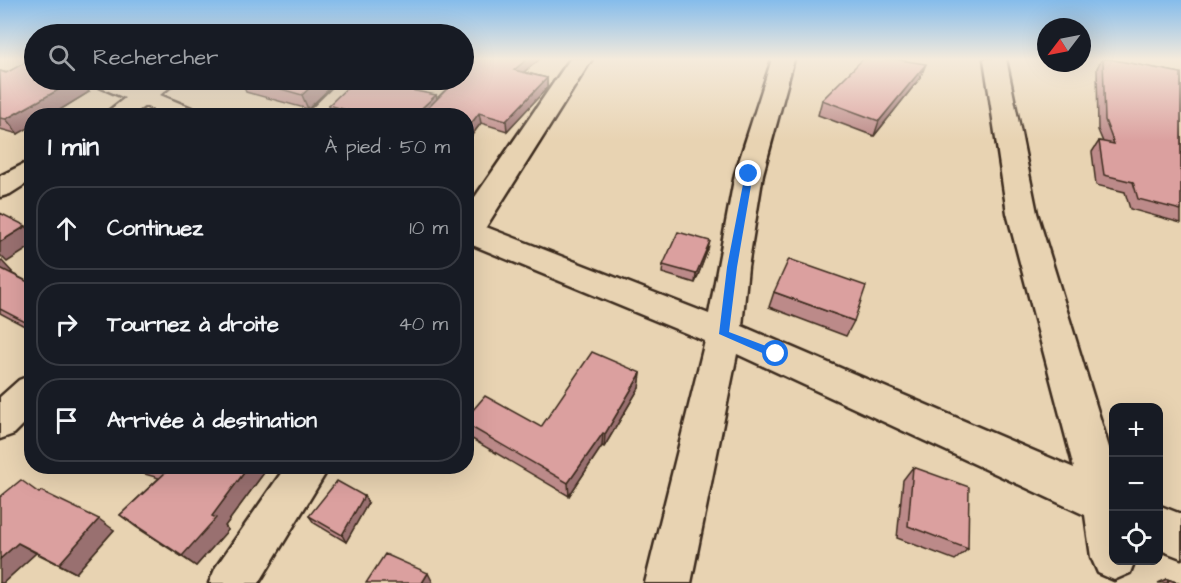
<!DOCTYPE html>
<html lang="fr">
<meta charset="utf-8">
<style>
body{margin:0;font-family:"Architects Daughter",sans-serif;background:#20242c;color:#f1f3f6}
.controls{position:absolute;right:18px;bottom:18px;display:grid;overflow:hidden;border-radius:12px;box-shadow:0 6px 24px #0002}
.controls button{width:54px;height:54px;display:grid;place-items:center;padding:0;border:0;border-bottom:2px solid #363941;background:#171b24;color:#f1f3f6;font:30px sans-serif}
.compass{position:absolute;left:1037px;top:18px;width:54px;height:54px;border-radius:50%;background:#171b24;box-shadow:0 6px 24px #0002;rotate:238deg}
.stop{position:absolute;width:18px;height:18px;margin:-14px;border:4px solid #1a73e8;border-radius:50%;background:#fff}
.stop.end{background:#1a73e8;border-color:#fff;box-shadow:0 2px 6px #0008}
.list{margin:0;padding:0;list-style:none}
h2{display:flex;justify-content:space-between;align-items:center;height:78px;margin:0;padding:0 24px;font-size:26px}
h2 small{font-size:20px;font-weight:400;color:#9ea1a6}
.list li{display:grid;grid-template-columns:39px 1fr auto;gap:18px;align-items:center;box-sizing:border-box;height:84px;margin:0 12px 12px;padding:0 12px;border:2px solid #363941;border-radius:24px}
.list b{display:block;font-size:22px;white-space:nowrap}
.list em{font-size:20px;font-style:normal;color:#9ea1a6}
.icon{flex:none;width:33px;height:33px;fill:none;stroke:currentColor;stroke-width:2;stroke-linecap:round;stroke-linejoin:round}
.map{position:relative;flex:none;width:1181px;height:583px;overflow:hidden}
.search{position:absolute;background:#171b24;box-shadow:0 6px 24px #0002;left:24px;top:24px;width:450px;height:66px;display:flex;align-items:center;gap:15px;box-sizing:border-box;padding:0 21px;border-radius:33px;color:#9ea1a6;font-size:22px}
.panel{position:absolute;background:#171b24;box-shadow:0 6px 24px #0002;left:24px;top:108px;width:450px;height:366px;border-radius:24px}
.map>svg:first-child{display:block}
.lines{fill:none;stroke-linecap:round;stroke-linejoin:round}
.minor-casing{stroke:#3b2a1e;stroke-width:5}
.minor{fill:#e8d3b2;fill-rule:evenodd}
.wall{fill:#bc8a89;stroke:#3b2a1e;stroke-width:1.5}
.shaded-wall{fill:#99706f;stroke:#3b2a1e;stroke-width:1.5}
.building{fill:#dba09f;stroke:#3b2a1e;stroke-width:1.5}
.route{fill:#1a73e8}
</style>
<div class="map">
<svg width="1181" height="583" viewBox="0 0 1181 583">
<rect width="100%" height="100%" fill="#e8d3b2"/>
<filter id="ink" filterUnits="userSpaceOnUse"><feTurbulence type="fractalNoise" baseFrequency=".0167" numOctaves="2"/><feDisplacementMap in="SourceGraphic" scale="12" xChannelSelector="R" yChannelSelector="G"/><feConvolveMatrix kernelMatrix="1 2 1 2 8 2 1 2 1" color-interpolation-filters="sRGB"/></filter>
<g filter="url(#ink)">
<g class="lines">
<defs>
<path id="minor" d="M570 59H592L486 227 709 314 735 174 772 59H794L763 174 748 267 742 326 1074 468 1007 213 984 59H1006L1037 213 1114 464V560H1135L1130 573 1114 580 1098 573 1091 557 1085 515 737 354 691 583H645L705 341 470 244 466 245V210Z
M91 80H122L141 87 152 80H178L160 95 199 111 202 116H167L145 106 131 116H102L125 98 95 85Z
M341 80H366L331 116H304Z
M32 160V180L10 194 0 197V176Z
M32 375V416L14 434 0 439V397L19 380Z
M286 466H330L259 583H209L216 567Z
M1158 505 1181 514V558L1158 549Z"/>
</defs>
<use href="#minor" class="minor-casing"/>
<use href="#minor" class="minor"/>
</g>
<path class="wall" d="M477 59H540L524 72 547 78V88L507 131 481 123 469 139H466V116H333L329 105 436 95 437 98Z
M1102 59H1109L1181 73V223L1130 209 1125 192 1096 185 1092 152 1099 141 1103 142 1098 130 1097 68Z
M0 71 89 92 50 116H32L18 134 0 129Z
M920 78 874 136 818 115 822 100Z
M241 80H331L333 85 308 109 246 92Z
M708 249 695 283 662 273 663 265Z
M0 261 12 272 11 273 32 284V330L0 313Z
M774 292 854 321 846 336 769 307Z
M641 373 639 388 604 447 602 446 569 496 467 436 466 418 541 427Z
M117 466H269L225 526 228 530 196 566 136 527 120 515 159 478Z
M913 467 968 549 955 560 897 538 903 480Z
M40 492 114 530 76 573 36 553 3 583H0Z
M368 503 346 542 314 523 309 516Z
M1167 579 1179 583H1158Z"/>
<path class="shaded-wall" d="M527 59H540L515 79 514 70Z
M926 64 920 78 874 136 879 121Z
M547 78V88L507 131 506 121Z
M76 80H81L89 92 50 116H32V126L18 134 6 119Z
M318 80H331L333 85 308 109 302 95Z
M436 95 439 107 429 116H413Z
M479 113 481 123 469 139 467 129Z
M26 226 32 233V246L7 262 0 255V242Z
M710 241 708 249 695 283 696 274Z
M2 261 12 272 6 276 0 270V262Z
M32 320V328L27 323Z
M641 373 639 388 604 447 605 434Z
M603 433 602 446 569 496 568 483Z
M249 466H269L225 526 228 530 196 566 182 556Z
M364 496 368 503 346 542 342 535Z
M99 519 114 530 76 573 59 564Z
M18 543 36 553 3 583H0V559Z
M428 573 433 583H422Z"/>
<path class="building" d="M477 59H527L514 70 547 78 506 121 479 113 467 129 466 116H420L456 80H464V72Z
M863 59H894L926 64 879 121 822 100Z
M1103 59H1109L1181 73V210L1138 199 1133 182 1104 175 1099 141 1114 144 1105 120Z
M24 63 34 66V80H76L6 119 0 118V71L6 73Z
M249 80H318L302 95Z
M355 80H360L436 95 413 116H367L329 105Z
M0 213 26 226 0 242Z
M678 232 710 241 696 274 663 265Z
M789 259 866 286 854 321 774 292Z
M0 268 32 284V320L27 323 0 309Z
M592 352 641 373 605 434 603 433 568 483 466 424V418L485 396 541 427Z
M147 466H249L212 516 216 518 182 556 120 515 166 472Z
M913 467 969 487 968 549 908 526Z
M21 480 39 493 41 491 99 519 59 564 18 543 0 559V497Z
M337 481 364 496 342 535 309 516Z
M385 554 428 573 422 583H366Z
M1167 579 1179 583H1168Z"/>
</g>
<linearGradient id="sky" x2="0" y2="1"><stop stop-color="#85bceb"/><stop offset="0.42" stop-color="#f5ebdc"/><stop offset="1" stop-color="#f5ebdc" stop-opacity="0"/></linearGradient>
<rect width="1181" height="141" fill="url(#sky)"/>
<path class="route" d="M749 171 753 174 737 267 729 332 779 351 781 354 776 359 719 334 727 267 745 174Z"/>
</svg>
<div class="controls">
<button>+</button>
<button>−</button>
<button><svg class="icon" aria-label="locate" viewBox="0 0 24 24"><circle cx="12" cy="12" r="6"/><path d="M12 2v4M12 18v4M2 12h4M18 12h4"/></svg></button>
</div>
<svg class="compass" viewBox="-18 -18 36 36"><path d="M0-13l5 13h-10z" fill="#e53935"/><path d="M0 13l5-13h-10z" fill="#9ea1a6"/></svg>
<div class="stop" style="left:776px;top:354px"></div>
<div class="stop end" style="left:749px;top:174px"></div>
<div class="search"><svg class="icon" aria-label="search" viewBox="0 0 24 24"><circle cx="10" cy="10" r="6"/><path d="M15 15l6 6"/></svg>Rechercher</div>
<section class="panel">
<h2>1 min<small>À pied · 50 m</small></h2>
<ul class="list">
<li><svg class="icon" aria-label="ahead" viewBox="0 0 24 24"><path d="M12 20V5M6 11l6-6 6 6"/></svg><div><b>Continuez</b></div><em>10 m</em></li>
<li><svg class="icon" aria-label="right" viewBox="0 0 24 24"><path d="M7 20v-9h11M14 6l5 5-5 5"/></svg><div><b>Tournez à droite</b></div><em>40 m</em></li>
<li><svg class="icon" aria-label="arrive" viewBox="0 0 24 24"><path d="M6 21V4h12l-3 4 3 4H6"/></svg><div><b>Arrivée à destination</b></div></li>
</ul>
</section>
</div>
